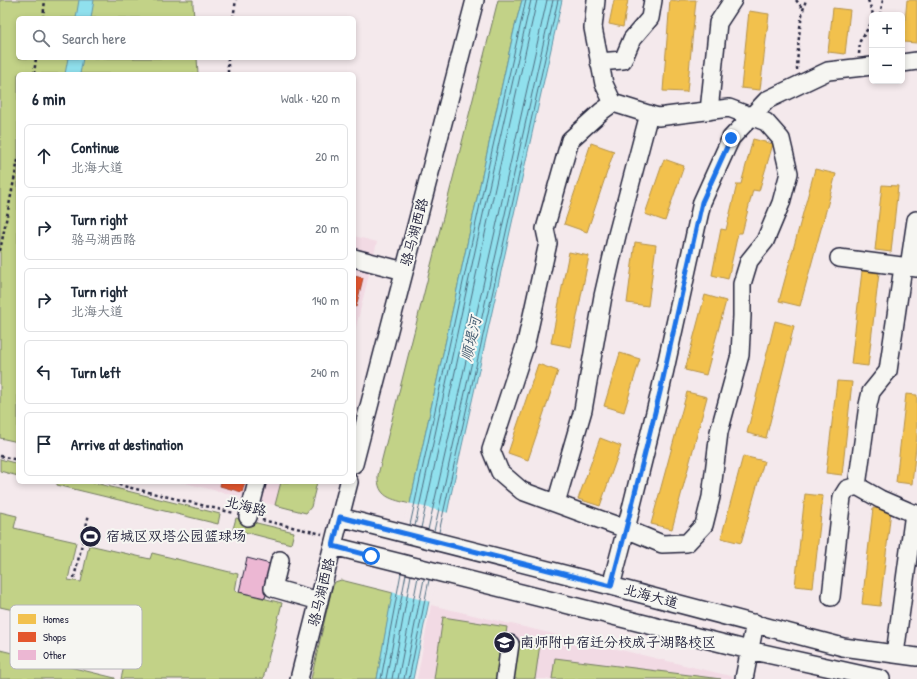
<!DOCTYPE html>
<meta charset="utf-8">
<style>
body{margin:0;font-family:"Patrick Hand","LXGW WenKai TC",sans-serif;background:#f6f6f7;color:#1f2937}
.controls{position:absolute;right:12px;top:12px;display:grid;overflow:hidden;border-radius:6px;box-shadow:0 2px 6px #0003}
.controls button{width:36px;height:36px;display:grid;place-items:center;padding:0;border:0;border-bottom:1px solid #e0e1e3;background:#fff;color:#1f2937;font:20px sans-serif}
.stop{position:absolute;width:12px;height:12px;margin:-9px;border:3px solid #1a73e8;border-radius:50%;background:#fff}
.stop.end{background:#1a73e8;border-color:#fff;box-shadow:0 1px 4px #0008}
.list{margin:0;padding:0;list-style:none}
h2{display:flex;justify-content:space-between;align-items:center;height:52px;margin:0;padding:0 16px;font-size:17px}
h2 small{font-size:13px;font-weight:400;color:#747a83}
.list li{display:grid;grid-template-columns:26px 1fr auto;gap:12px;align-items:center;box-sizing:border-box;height:64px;margin:0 8px 8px;padding:0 8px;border:1px solid #e0e1e3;border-radius:6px}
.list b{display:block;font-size:15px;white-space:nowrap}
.list p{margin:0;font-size:13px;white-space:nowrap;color:#747a83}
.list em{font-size:13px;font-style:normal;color:#747a83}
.icon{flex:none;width:22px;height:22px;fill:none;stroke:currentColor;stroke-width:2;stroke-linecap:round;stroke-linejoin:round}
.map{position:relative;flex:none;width:917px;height:679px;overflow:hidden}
.search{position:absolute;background:#fff;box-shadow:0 2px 6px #0003;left:16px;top:16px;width:340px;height:44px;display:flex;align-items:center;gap:10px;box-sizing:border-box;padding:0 14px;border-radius:6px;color:#747a83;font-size:15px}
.panel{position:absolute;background:#fff;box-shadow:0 2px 6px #0003;left:16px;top:72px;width:340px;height:412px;border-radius:6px}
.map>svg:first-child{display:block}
.built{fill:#f2dae4}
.green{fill:#c2d287;stroke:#727a61}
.water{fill:#90e0ed;stroke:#6494a6}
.pier{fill:#f4e9ec}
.homes{fill:#f2c14e;stroke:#b49148}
.shops{fill:#e4572e;stroke:#aa4732}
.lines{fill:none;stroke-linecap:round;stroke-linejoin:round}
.shore{stroke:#4e6e82;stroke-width:1}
.building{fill:#ecb7d3;stroke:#22223b}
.minor-casing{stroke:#22223b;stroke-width:20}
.path{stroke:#22223b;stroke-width:2.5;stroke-dasharray:3 3;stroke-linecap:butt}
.minor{stroke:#f6f6f2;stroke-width:17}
.route{stroke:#1a73e8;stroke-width:5}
.labels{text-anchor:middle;stroke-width:4;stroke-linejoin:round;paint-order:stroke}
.street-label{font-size:14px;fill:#22223b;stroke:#f6f6f2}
.poi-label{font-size:14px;fill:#22223b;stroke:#f6f6f2;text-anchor:start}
.water-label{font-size:15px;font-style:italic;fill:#435b70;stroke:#f6f6f2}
.key{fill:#f6f6f2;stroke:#b6b6bb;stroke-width:1}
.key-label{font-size:11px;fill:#22223b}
</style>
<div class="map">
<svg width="917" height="679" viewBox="0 0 917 679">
<rect width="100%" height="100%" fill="#f4e9ec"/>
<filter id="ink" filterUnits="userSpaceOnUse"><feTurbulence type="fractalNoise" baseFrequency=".025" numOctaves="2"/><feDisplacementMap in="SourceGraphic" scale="8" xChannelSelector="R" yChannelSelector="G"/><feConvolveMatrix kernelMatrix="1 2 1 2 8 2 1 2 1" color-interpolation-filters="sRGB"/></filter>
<g filter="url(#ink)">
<path class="built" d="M354 236 377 242 354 335Z
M181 482H317L311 507 306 513Z
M431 605 743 679H417Z"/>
<path class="green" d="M0 0H193V5L194 18H18V58H197L198 74H18V442L0 438Z
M498 0H522L514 30 410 504C392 499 377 498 378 475Z
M0 459 18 464V476L0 471Z
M57 482H91L220 514 218 524 57 485Z
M281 482H317L311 507 306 513 275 505Z
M0 512 17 516 14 528 76 542 68 580 81 582 89 545 150 559 152 553 238 574 235 591 282 603 263 679H121L131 636 0 607Z
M236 518 294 532 291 544 233 529Z
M341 580 393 593 377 679H311L332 588 335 582Z
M443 617 507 627 499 679H434Z
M514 641 540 644 535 679H509Z
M0 650 115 678V679H0Z
M555 658 721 679H552Z"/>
<path class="water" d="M79 0H94L91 18H76Z
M522 0H562L450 499 413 679H377L390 606 411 499 514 30Z
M68 58H83L80 74H65Z"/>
<path class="pier" d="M408 503 449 513 431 602 391 592Z"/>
<path class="homes" d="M614 0H628L623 27 609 24Z
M670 0 679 1 680 0H696L687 92 663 91Z
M907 0H917V43L903 42Z
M833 8 850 10 845 54 828 52Z
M749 11 769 14 760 90 741 88Z
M753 139 773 144 759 191 753 190 742 233H738L728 279 712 275 721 229 726 230 737 184H741Z
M591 143 614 151 587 232 564 224Z
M664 159 684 166 665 221 645 214Z
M815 169 836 174 800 306 779 301Z
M882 185 898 186 891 252 875 250Z
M635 242 656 245 648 306 627 303Z
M569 252 589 256 571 347 551 343Z
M862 271 879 273 868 366 851 364Z
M705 295 726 301 706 375 685 370Z
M775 321 794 326 766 438 747 433Z
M620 353 640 359 624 412 604 406Z
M538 364 558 371 528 460 508 453Z
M837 381 852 382 842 475 826 473Z
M687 392 707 397 672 529 651 524Z
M906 394 917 395V437L912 484 896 482Z
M600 438 621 446 600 506 578 499Z
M743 456 764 461 741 543 721 538Z
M805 494 823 496 813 588 795 586Z
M873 508 891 510 880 606 862 604Z"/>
<path class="shops" d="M354 276 363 278 356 307 354 306Z
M221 482H245L242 492 220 486Z"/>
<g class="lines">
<path class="shore" d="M410 525 484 186 526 0
M415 526 489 187 531 0
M421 528 495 188 537 0
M428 530 547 0
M434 531 553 0
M439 532 558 0
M381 679 401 573
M386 679 406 574
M392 679 411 575
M398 679 418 577
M404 679 424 579
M409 679 429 580"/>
</g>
<path class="building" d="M247 558 274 565 265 598 239 592Z"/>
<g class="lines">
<defs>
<path id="minor" d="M596 0 593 28 604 84 613 103
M599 62 623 60 632 39 650 18 653 0
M902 63 917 61
M613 103 658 117 729 108 766 122 781 139 789 173 781 203 765 241 749 261 742 284V316L740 355 719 432 711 497 704 525 687 543 662 544 626 529 522 491 500 472 491 450 526 343 548 243 545 229 570 140 602 111Z
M709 111 718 23 733 0
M354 258 404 271
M839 258 917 268
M909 267 916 220
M354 464 475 0
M857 486 868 405 871 392 888 371 903 267
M556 503 583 410 603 296 617 235 649 114
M248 517 257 482
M340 517 611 586 843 647 917 657
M333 546 749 650 881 679
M280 560 273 588 319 601
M611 586 626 529 660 392 702 202 731 138 767 100 828 71 872 66
M831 597 842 497 847 489 857 486 880 499 917 515
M895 654 914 513
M299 679 349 482
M505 679 510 644
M744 679 755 623"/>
</defs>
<use href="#minor" class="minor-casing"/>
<path class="path" d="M796 0 803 9
M868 0 872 11 873 15
M880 15 883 0
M43 18 45 0
M233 18 236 0
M859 54 860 41 872 22
M228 58V74
M797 70C798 48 799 20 806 0
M34 74 36 58
M0 251 18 160
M0 456 18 460
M107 482 234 513
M262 520 322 534
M74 578 89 514"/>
<use href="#minor" class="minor"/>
</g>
</g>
<g class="lines" filter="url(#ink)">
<path class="route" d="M371 556 333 546 340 517 611 586 626 529 660 392 702 202 731 138"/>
</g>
<defs>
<symbol id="stadium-disc" viewBox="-11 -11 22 22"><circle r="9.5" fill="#22223b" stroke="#f6f6f2"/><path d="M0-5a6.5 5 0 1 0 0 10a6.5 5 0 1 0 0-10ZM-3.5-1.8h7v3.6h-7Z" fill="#fff"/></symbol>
<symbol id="school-disc" viewBox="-11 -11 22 22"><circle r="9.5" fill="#22223b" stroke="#f6f6f2"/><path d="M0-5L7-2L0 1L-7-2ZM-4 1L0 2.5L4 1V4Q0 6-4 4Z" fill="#fff"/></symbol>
</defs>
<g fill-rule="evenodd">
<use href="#stadium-disc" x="78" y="524" width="25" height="25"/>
<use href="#school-disc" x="492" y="630" width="25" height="25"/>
</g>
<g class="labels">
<g class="street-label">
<text transform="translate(414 232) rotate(-75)" y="5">骆马湖西路</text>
<text transform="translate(246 506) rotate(14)" y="5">北海路</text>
<text transform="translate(321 592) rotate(-76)" y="5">骆马湖西路</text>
<text transform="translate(651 596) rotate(15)" y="5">北海大道</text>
</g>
<g class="poi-label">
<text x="106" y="541">宿城区双塔公园篮球场</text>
<text x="520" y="647">南师附中宿迁分校成子湖路校区</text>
</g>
<g class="water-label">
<text transform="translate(471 339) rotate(-77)" y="5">顺堤河</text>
</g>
</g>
<rect x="10" y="605" width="132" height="64" rx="6" class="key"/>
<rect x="18" y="614" width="18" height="10" fill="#f2c14e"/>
<rect x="18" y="632" width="18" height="10" fill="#e4572e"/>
<rect x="18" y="650" width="18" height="10" fill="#ecb7d3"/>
<g class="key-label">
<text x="43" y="623">Homes</text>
<text x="43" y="641">Shops</text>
<text x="43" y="659">Other</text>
</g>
</svg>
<div class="controls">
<button>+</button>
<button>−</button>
</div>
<div class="stop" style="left:371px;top:556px"></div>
<div class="stop end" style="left:731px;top:138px"></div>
<div class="search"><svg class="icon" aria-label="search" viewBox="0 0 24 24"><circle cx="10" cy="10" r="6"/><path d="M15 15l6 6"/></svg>Search here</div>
<section class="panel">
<h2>6 min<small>Walk · 420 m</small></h2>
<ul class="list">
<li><svg class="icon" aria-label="ahead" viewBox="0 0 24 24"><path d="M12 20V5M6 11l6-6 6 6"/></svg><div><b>Continue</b><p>北海大道</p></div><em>20 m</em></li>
<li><svg class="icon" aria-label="right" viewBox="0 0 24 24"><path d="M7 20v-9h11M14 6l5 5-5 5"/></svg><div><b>Turn right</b><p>骆马湖西路</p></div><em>20 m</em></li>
<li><svg class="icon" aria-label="right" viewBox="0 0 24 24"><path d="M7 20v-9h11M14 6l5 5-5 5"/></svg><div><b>Turn right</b><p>北海大道</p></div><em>140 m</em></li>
<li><svg class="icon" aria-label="left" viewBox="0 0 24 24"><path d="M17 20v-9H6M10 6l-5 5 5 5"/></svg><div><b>Turn left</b></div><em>240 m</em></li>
<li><svg class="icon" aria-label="arrive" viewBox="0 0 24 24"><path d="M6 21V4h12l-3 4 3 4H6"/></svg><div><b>Arrive at destination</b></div></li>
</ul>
</section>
</div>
